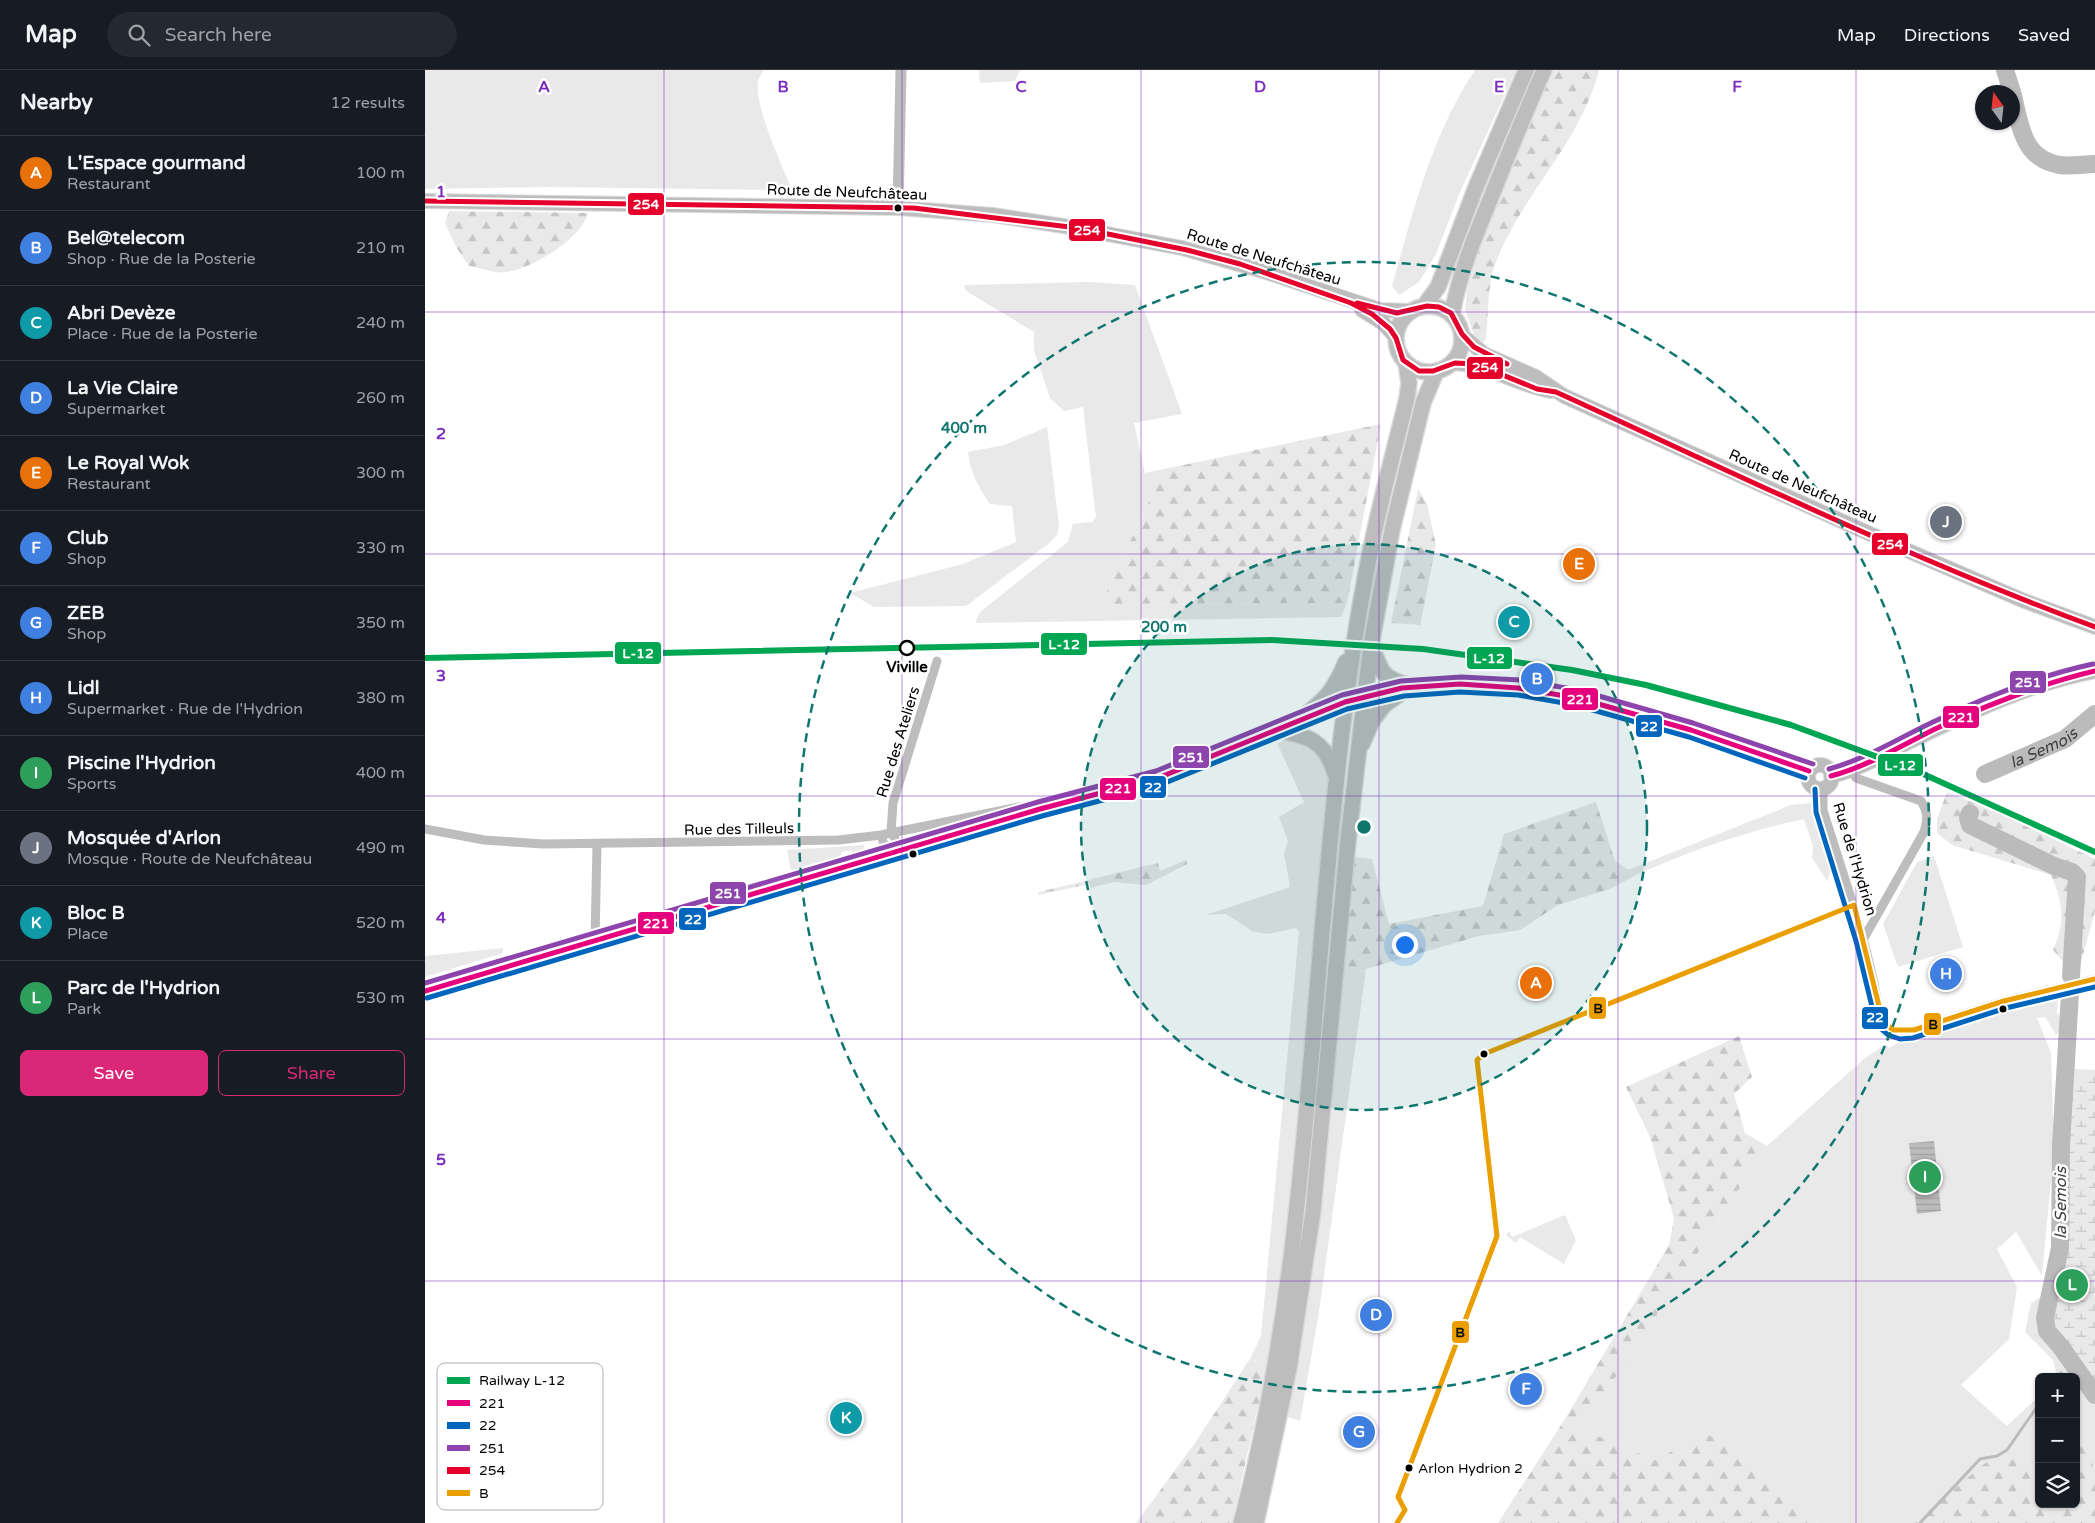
<!DOCTYPE html>
<meta charset="utf-8">
<style>
body{margin:0;font-family:"Varela Round",sans-serif;background:#242831;color:#f1f3f6}
.controls{position:absolute;right:15px;bottom:15px;display:grid;overflow:hidden;border-radius:8px;box-shadow:0 1px 4px #0004}
.controls button{width:45px;height:45px;display:grid;place-items:center;padding:0;border:0;border-bottom:1px solid #363941;background:#171b24;color:#f1f3f6;font:25px sans-serif}
.compass{position:absolute;left:1550px;top:15px;width:45px;height:45px;border-radius:50%;background:#171b24;box-shadow:0 1px 4px #0004;rotate:345deg}
.you{position:absolute;left:979px;top:874px;width:18px;height:18px;margin:-12px;border:4px solid #fff;border-radius:50%;background:#1a73e8;box-shadow:0 0 0 8px #1a73e833}
.badge{display:grid;place-items:center;width:32px;height:32px;border-radius:50%;background:#db2777;color:#fff;font-size:16px;font-weight:700}
.pin{position:absolute;translate:-50% -50%;border:2px solid #fff;box-shadow:0 1px 5px #0006}
.list{margin:0;padding:0;list-style:none}
h2{display:flex;justify-content:space-between;align-items:center;height:65px;margin:0;padding:0 20px;font-size:21px}
h2 small{font-size:16px;font-weight:400;color:#9ea1a6}
.list li{display:grid;grid-template-columns:32px 1fr auto;gap:15px;align-items:center;box-sizing:border-box;height:75px;padding:0 20px;border-top:1px solid #363941}
.list b{display:block;font-size:19px;white-space:nowrap}
.list p{margin:0;font-size:16px;white-space:nowrap;color:#9ea1a6}
.list em{font-size:16px;font-style:normal;color:#9ea1a6}
.actions{display:flex;gap:10px;padding:15px 20px}
.actions a{flex:1;padding:11px 0;border:1px solid #db2777;border-radius:8px;text-align:center;font-size:18px;color:#db2777}
.actions .main{background:#db2777;color:#fff}
.icon{flex:none;width:28px;height:28px;fill:none;stroke:currentColor;stroke-width:2;stroke-linecap:round;stroke-linejoin:round}
.map{position:relative;flex:none;width:1670px;height:1453px;overflow:hidden}
header{display:flex;align-items:center;gap:30px;box-sizing:border-box;height:70px;padding:0 25px;background:#171b24;border-bottom:1px solid #363941}
header strong{font-size:24px}
nav{display:flex;gap:28px;margin-inline-start:auto;font-size:18px}
.search{width:350px;height:45px;background:#242831;display:flex;align-items:center;gap:12px;box-sizing:border-box;padding:0 18px;border-radius:28px;color:#9ea1a6;font-size:19px}
main{display:flex}
aside{flex:1;background:#171b24}
.map>svg:first-child{display:block}
.green{fill:#e9e9e9}
.forest{fill:url(#forest-firs)}
.wetland{fill:url(#wetland-marsh)}
.water{fill:url(#water-rules)}
.lines{fill:none;stroke-linecap:round;stroke-linejoin:round}
.stream{stroke:#bbb;stroke-width:3}
.river{stroke:#bbb;stroke-width:18}
.primary-casing{stroke:#dbdbdb;stroke-width:16}
.trunk-casing{stroke:#dbdbdb;stroke-width:18}
.minor{stroke:#bdbdbd;stroke-width:9}
.tertiary{stroke:#bdbdbd;stroke-width:11}
.primary{stroke:#bdbdbd;stroke-width:14}
.trunk{stroke:#bdbdbd;stroke-width:15}
.bus-1-casing{stroke:#fff;stroke-width:9}
.bus-2-casing{stroke:#fff;stroke-width:9}
.bus-3-casing{stroke:#fff;stroke-width:9}
.bus-4-casing{stroke:#fff;stroke-width:9}
.bus-5-casing{stroke:#fff;stroke-width:9}
.bus-1{stroke:#e5007d;stroke-width:5}
.bus-2{stroke:#0065bd;stroke-width:5}
.bus-3{stroke:#8e44ad;stroke-width:5}
.bus-4{stroke:#e4002b;stroke-width:5}
.bus-5{stroke:#eb9e00;stroke-width:5}
.rail-1-casing{stroke:#fff;stroke-width:10}
.rail-1{stroke:#00a651;stroke-width:6}
.grid{fill:none;stroke:#7b2cbf;stroke-width:1;stroke-opacity:0.55}
.ring{fill:none;stroke:#0f766e;stroke-width:2.5;stroke-dasharray:9 6}
.bus-dot{fill:#000;stroke:#fff;stroke-width:2}
.stop-dot{fill:#fff;stroke:#000;stroke-width:2.5}
.labels{text-anchor:middle;stroke-width:5;stroke-linejoin:round;paint-order:stroke}
.bus-label{font-size:14px;fill:#000;stroke:#fff;text-anchor:start}
.street-label{font-size:15px;fill:#000;stroke:#fff}
.stop-label{font-size:15px;font-weight:bold;fill:#000;stroke:#fff}
.water-label{font-size:16px;font-style:italic;fill:#3f3f3f;stroke:#fff}
.key{fill:#fff;stroke:#b2b2b2;stroke-width:1}
.key-label{font-size:14px;fill:#000}
.grid-label{font-size:16px;text-anchor:middle;font-weight:bold;fill:#7b2cbf;stroke:#fff;stroke-width:5;stroke-linejoin:round;paint-order:stroke}
.centre{fill:#0f766e;stroke:#fff;stroke-width:2.5}
.ring-label{font-size:15px;text-anchor:middle;font-weight:bold;fill:#0f766e;stroke:#fff;stroke-width:5;stroke-linejoin:round;paint-order:stroke}
.line-badge{stroke:#fff;stroke-width:2}
.badge-label{font-size:14px;text-anchor:middle;font-weight:bold;fill:#fff}
.pale-badge-label{font-size:14px;text-anchor:middle;font-weight:bold;fill:#111}
</style>
<header>
<strong>Map</strong>
<div class="search"><svg class="icon" aria-label="search" viewBox="0 0 24 24"><circle cx="10" cy="10" r="6"/><path d="M15 15l6 6"/></svg>Search here</div>
<nav><a>Map</a><a>Directions</a><a>Saved</a></nav>
</header>
<main>
<aside>
<h2>Nearby<small>12 results</small></h2>
<ul class="list">
<li><span class="badge" style="background:#e8710a">A</span><div><b>L'Espace gourmand</b><p>Restaurant</p></div><em>100 m</em></li>
<li><span class="badge" style="background:#3f7fe0">B</span><div><b>Bel@telecom</b><p>Shop · Rue de la Posterie</p></div><em>210 m</em></li>
<li><span class="badge" style="background:#0f9aa8">C</span><div><b>Abri Devèze</b><p>Place · Rue de la Posterie</p></div><em>240 m</em></li>
<li><span class="badge" style="background:#3f7fe0">D</span><div><b>La Vie Claire</b><p>Supermarket</p></div><em>260 m</em></li>
<li><span class="badge" style="background:#e8710a">E</span><div><b>Le Royal Wok</b><p>Restaurant</p></div><em>300 m</em></li>
<li><span class="badge" style="background:#3f7fe0">F</span><div><b>Club</b><p>Shop</p></div><em>330 m</em></li>
<li><span class="badge" style="background:#3f7fe0">G</span><div><b>ZEB</b><p>Shop</p></div><em>350 m</em></li>
<li><span class="badge" style="background:#3f7fe0">H</span><div><b>Lidl</b><p>Supermarket · Rue de l'Hydrion</p></div><em>380 m</em></li>
<li><span class="badge" style="background:#2e9e5b">I</span><div><b>Piscine l'Hydrion</b><p>Sports</p></div><em>400 m</em></li>
<li><span class="badge" style="background:#6b7280">J</span><div><b>Mosquée d'Arlon</b><p>Mosque · Route de Neufchâteau</p></div><em>490 m</em></li>
<li><span class="badge" style="background:#0f9aa8">K</span><div><b>Bloc B</b><p>Place</p></div><em>520 m</em></li>
<li><span class="badge" style="background:#2e9e5b">L</span><div><b>Parc de l'Hydrion</b><p>Park</p></div><em>530 m</em></li>
</ul>
<div class="actions"><a class="main">Save</a><a>Share</a></div>
</aside>
<div class="map">
<svg width="1670" height="1453" viewBox="0 0 1670 1453">
<defs>
<pattern id="forest-firs" width="22" height="20" patternUnits="userSpaceOnUse" patternTransform="scale(1.25)"><rect width="22" height="20" fill="#e9e9e9"/><path d="M5 1l3.5 6h-7zM16 11l3.5 6h-7z" fill="#c6c6c6"/></pattern>
<pattern id="wetland-marsh" width="20" height="14" patternUnits="userSpaceOnUse" patternTransform="scale(1.25)"><rect width="20" height="14" fill="#e9e9e9"/><path d="M1 5h8M5 5V1M11 12h8M15 12V8" fill="none" stroke="#c6c6c6"/></pattern>
<pattern id="water-rules" width="6" height="5" patternUnits="userSpaceOnUse" patternTransform="scale(1.25)"><rect width="6" height="5" fill="#bbb"/><path d="M0 2.5h6" fill="none" stroke="#9f9f9f"/></pattern>
</defs>
<rect width="100%" height="100%" fill="#fff"/>
<path class="green" d="M0 0H339C337 3 334 7 333 11 329 36 357 95 367 120L122 117 0 119Z
M554 0H595L590 11 555 13Z
M1050 0H1091L1035 122 1011 184 994 212 974 225 967 216C988 142 1007 64 1050 0Z
M664 212 710 215 757 344 709 353 720 403 739 399 676 534 922 533 916 547 550 553 555 542 643 472 648 454 667 452 671 447 658 337 639 341 625 328 609 281V262L541 221 539 215Z
M622 357 634 456 632 465 622 475 541 536 449 537 425 523 538 494 591 472 587 436 565 434C554 418 545 402 543 382L579 375Z
M861 670H874L896 682 906 708 863 1149 842 1296 825 1289 836 1266 874 862 871 858 842 864 827 861 801 844 781 845 865 817 859 783 863 771 854 747 879 732 852 673Z
M1386 733 1406 801 1402 811 1387 788 1388 776 1379 749C1321 761 1264 781 1211 805L1203 800 1366 735Z
M439 775 440 779 427 783 426 780 416 782V786L366 801 362 780Z
M1509 786 1538 877 1473 897 1458 854 1492 792Z
M78 878V883L0 907V886Z
M941 899 894 1242 875 1351 863 1347C888 1204 904 1060 918 915Z
M1633 926 1632 942 1639 956 1631 965 1620 947 1612 948 1626 983 1629 1078 1617 1206 1591 1162 1572 1179 1592 1217 1584 1269 1536 1315 1582 1356 1614 1326V1434H1651V1307H1632L1628 1290 1600 1262 1606 1233 1621 1224 1629 1192 1635 998 1670 1000V1453H1392L1323 1386 1231 1390 1156 1359 1275 1180 1290 1184 1292 1181 1280 1171 1342 1076 1440 988 1461 974 1464 978 1480 969 1566 945 1567 947 1591 936Z
M1140 1145 1151 1170 1139 1194 1095 1167 1091 1173 1081 1165 1084 1161 1087 1167Z"/>
<path class="forest" d="M1126 0H1174C1156 73 1094 127 1069 197 1063 214 1063 250 1061 269L1056 274 1051 271 1040 239 1042 220 1055 172Z
M24 141 163 143C156 169 108 198 82 202 71 204 55 198 44 196L31 177 20 153Z
M956 354 922 533 676 534 739 399Z
M993 419 1002 434 1011 475 995 555 966 553Z
M1522 722 1573 743 1670 789V841L1653 903 1649 904 1628 880C1641 851 1638 833 1626 805L1527 775 1512 763V749Z
M1171 732 1190 791 1211 805 1185 819 1133 835 1095 860 1054 866 941 899 918 915 929 787 947 789 964 854 1058 836 1079 764Z
M761 790 762 794 721 815 689 812 665 818V814L613 825 614 822 733 793 735 801Z
M1314 966 1327 1007 1309 1024 1320 1063 1342 1076 1280 1171 1292 1181 1290 1184 1275 1180 1156 1359 1231 1390 1280 1363 1323 1386 1392 1453H1073L1140 1349 1244 1175 1249 1148 1225 1067 1201 1017Z
M825 1289 842 1296 807 1453H711L770 1373Z
M1651 1371 1665 1375 1670 1408V1453H1488L1570 1385 1607 1395 1614 1405V1434H1651Z"/>
<path class="wetland" d="M1641 1005H1670V1325L1636 1277 1622 1261 1620 1248 1635 1178 1636 1075Z"/>
<path class="water" d="M1509 1071 1516 1141 1492 1144 1484 1073Z"/>
<g class="lines">
<path class="stream" d="M1640 1296 1644 1290
M1633 1307 1636 1303
M1495 1453 1555 1389 1572 1386 1582 1380 1614 1334"/>
<g class="river">
<path d="M1580 0 1587 22"/>
<path d="M1588 25C1595 56 1598 89 1635 95 1646 97 1659 94 1670 94"/>
<path id="s1" d="M1560 704 1640 669 1670 644"/>
<path d="M1545 743 1543 748 1545 755 1629 796 1647 802 1652 807 1646 906"/>
<path d="M1645 923 1636 1075 1635 1178 1620 1248 1622 1261 1636 1277 1670 1325"/>
</g>
<defs>
<path id="primary" d="M0 131 473 138 568 145 645 157 757 178 838 201 955 240 985 241
M937 240 958 253 970 266
M1038 266 1059 284 1111 307 1139 326 1472 476 1597 530 1670 557
M1027 293C1065 294 1091 315 1126 321
M1383 707a12 12 0 1 1 24 0a12 12 0 1 1-24 0Z
M1406 706C1437 699 1462 682 1490 669 1548 641 1607 613 1670 601
M0 921 615 739 733 708 920 632C1072 581 1233 650 1377 697L1384 701"/>
<path id="trunk" d="M971 269a33 33 0 1 1 66 0a33 33 0 1 1-66 0Z
M999 236 1013 217 1051 117 1101 0
M1027 244C1034 206 1048 171 1063 135 1081 90 1099 45 1119 0
M947 576C956 603 958 609 986 616
M873 651C900 629 907 625 921 592
M851 660C883 666 900 670 910 704
M937 674 947 651 959 635 986 616
M816 1453C881 1208 884 955 912 705 920 629 931 553 946 478 956 428 970 378 982 328L984 313 981 293
M831 1453 864 1299 888 1142 923 770 946 575 967 460 998 333 1011 302"/>
</defs>
<use href="#primary" class="primary-casing"/>
<use href="#trunk" class="trunk-casing"/>
<path class="minor" d="M1427 700 1431 708 1496 731C1503 742 1503 749 1499 762L1439 868
M1398 719V740C1416 798 1436 854 1449 913 1452 927 1454 946 1464 957 1471 963 1481 962 1489 960L1579 931 1670 909
M0 759 59 770 118 774 414 770 456 765 594 737 608 738
M466 762 468 733 512 591
M466 762 477 780
M456 765 462 784
M170 870 172 774"/>
<path class="tertiary" d="M473 138 476 0"/>
<use href="#primary" class="primary"/>
<use href="#trunk" class="trunk"/>
<defs>
<path id="bus-1" d="M1406 706C1443 696 1476 676 1510 659 1562 635 1614 614 1670 601
M0 921 615 739 733 708 920 632 977 618 1035 614 1093 618 1152 628 1266 660 1384 701"/>
<path id="bus-2" d="M1390 719 1391 742 1431 871 1449 945 1454 957 1463 965 1475 969 1488 968 1581 938 1670 917
M2 928 617 746 735 715 922 639 979 626 1035 622 1093 625 1150 635 1264 667 1380 708"/>
<path id="bus-3" d="M1404 699C1441 689 1474 668 1508 652 1560 627 1612 606 1668 594
M0 913 613 732 731 701 917 625 976 611 1036 607 1095 610 1153 620 1268 653 1388 694"/>
<path id="bus-4" d="M0 131 489 138 653 158 762 180 815 194 926 233 947 244 965 259 971 268 978 290 994 301H1008L1030 293 1051 294 1112 319 1131 322C1309 403 1486 489 1670 557
M932 233 972 243 1002 236 1014 237 1026 243 1037 264 1049 277 1082 294"/>
<path id="bus-5" d="M972 1453 980 1440 973 1427 1072 1166 1052 990 1059 984 1429 835 1455 940 1464 957 1469 960H1489L1579 931 1670 909"/>
</defs>
<use href="#bus-1" class="bus-1-casing"/>
<use href="#bus-2" class="bus-2-casing"/>
<use href="#bus-3" class="bus-3-casing"/>
<use href="#bus-4" class="bus-4-casing"/>
<use href="#bus-5" class="bus-5-casing"/>
<use href="#bus-1" class="bus-1"/>
<use href="#bus-2" class="bus-2"/>
<use href="#bus-3" class="bus-3"/>
<use href="#bus-4" class="bus-4"/>
<use href="#bus-5" class="bus-5"/>
<defs>
<path id="rail-1" d="M0 588 847 570 998 579 1147 600 1221 615 1366 655 1496 703 1670 782"/>
</defs>
<use href="#rail-1" class="rail-1-casing"/>
<use href="#rail-1" class="rail-1"/>
</g>
<path class="grid" d="M239 0V1453M477 0V1453M716 0V1453M954 0V1453M1193 0V1453M1431 0V1453M0 242H1670M0 484H1670M0 726H1670M0 969H1670M0 1211H1670"/>
<circle cx="939" cy="757" r="283" fill="#0f766e" fill-opacity=".12"/>
<g class="ring">
<circle cx="939" cy="757" r="283"/>
<circle cx="939" cy="757" r="565"/>
</g>
<g class="bus-dot">
<circle cx="473" cy="138" r="4.5"/>
<circle cx="488" cy="784" r="4.5"/>
<circle cx="1578" cy="939" r="4.5"/>
<circle cx="1059" cy="984" r="4.5"/>
<circle cx="984" cy="1398" r="4.5"/>
</g>
<circle class="stop-dot" cx="482" cy="578" r="7"/>
<g class="labels">
<g class="bus-label">
<text x="993" y="1403">Arlon Hydrion 2</text>
</g>
<g class="street-label">
<text transform="translate(422 122) rotate(2)" y="5">Route de Neufchâteau</text>
<text transform="translate(839 187) rotate(17)" y="5">Route de Neufchâteau</text>
<text transform="translate(1378 416) rotate(24)" y="5">Route de Neufchâteau</text>
<text transform="translate(473 672) rotate(-73)" y="5">Rue des Ateliers</text>
<text transform="translate(314 759) rotate(-1)" y="5">Rue des Tilleuls</text>
<text transform="translate(1430 789) rotate(73)" y="5">Rue de l'Hydrion</text>
</g>
<g class="stop-label">
<text x="482" y="602">Viville</text>
</g>
<g class="water-label">
<text dy="6" stroke="none"><textPath href="#s1" startOffset="64">la Semois</textPath></text>
<text transform="translate(1635 1133) rotate(-90)" y="6">la Semois</text>
</g>
</g>
<rect x="12" y="1293" width="166" height="147" rx="8" class="key"/>
<rect x="22" y="1307" width="23" height="7" fill="#00a651"/>
<rect x="22" y="1330" width="23" height="6" fill="#e5007d"/>
<rect x="22" y="1352" width="23" height="7" fill="#0065bd"/>
<rect x="22" y="1375" width="23" height="6" fill="#8e44ad"/>
<rect x="22" y="1397" width="23" height="7" fill="#e4002b"/>
<rect x="22" y="1420" width="23" height="6" fill="#eb9e00"/>
<g class="key-label">
<text x="54" y="1315">Railway L-12</text>
<text x="54" y="1338">221</text>
<text x="54" y="1360">22</text>
<text x="54" y="1383">251</text>
<text x="54" y="1405">254</text>
<text x="54" y="1428">B</text>
</g>
<g class="grid-label">
<text x="119" y="22">A</text>
<text x="358" y="22">B</text>
<text x="596" y="22">C</text>
<text x="835" y="22">D</text>
<text x="1074" y="22">E</text>
<text x="1312" y="22">F</text>
<text x="16" y="127">1</text>
<text x="16" y="369">2</text>
<text x="16" y="611">3</text>
<text x="16" y="853">4</text>
<text x="16" y="1095">5</text>
</g>
<circle cx="939" cy="757" r="8" class="centre"/>
<g class="ring-label">
<text x="539" y="363">400 m</text>
<text x="739" y="562">200 m</text>
</g>
<g class="line-badge">
<rect x="202" y="122" width="38" height="24" rx="5" fill="#e4002b"/>
<rect x="643" y="148" width="38" height="24" rx="5" fill="#e4002b"/>
<rect x="1041" y="286" width="38" height="24" rx="5" fill="#e4002b"/>
<rect x="1446" y="462" width="38" height="24" rx="5" fill="#e4002b"/>
<rect x="615" y="562" width="48" height="24" rx="5" fill="#00a651"/>
<rect x="189" y="571" width="48" height="24" rx="5" fill="#00a651"/>
<rect x="1041" y="576" width="47" height="24" rx="5" fill="#00a651"/>
<rect x="1584" y="600" width="38" height="24" rx="5" fill="#8e44ad"/>
<rect x="1136" y="617" width="38" height="24" rx="5" fill="#e5007d"/>
<rect x="1517" y="635" width="38" height="24" rx="5" fill="#e5007d"/>
<rect x="1210" y="644" width="28" height="24" rx="5" fill="#0065bd"/>
<rect x="747" y="675" width="38" height="24" rx="5" fill="#8e44ad"/>
<rect x="1452" y="683" width="47" height="24" rx="5" fill="#00a651"/>
<rect x="714" y="705" width="28" height="24" rx="5" fill="#0065bd"/>
<rect x="674" y="707" width="38" height="24" rx="5" fill="#e5007d"/>
<rect x="284" y="811" width="38" height="24" rx="5" fill="#8e44ad"/>
<rect x="253" y="837" width="29" height="24" rx="5" fill="#0065bd"/>
<rect x="212" y="841" width="38" height="24" rx="5" fill="#e5007d"/>
<rect x="1163" y="926" width="19" height="24" rx="5" fill="#eb9e00"/>
<rect x="1436" y="936" width="28" height="24" rx="5" fill="#0065bd"/>
<rect x="1498" y="942" width="19" height="24" rx="5" fill="#eb9e00"/>
<rect x="1026" y="1250" width="19" height="24" rx="5" fill="#eb9e00"/>
</g>
<g class="badge-label">
<text x="221" y="139">254</text>
<text x="662" y="165">254</text>
<text x="1060" y="302">254</text>
<text x="1465" y="479">254</text>
<text x="639" y="579">L-12</text>
<text x="213" y="588">L-12</text>
<text x="1064" y="593">L-12</text>
<text x="1603" y="617">251</text>
<text x="1155" y="634">221</text>
<text x="1536" y="652">221</text>
<text x="1224" y="661">22</text>
<text x="766" y="692">251</text>
<text x="1475" y="700">L-12</text>
<text x="728" y="722">22</text>
<text x="693" y="723">221</text>
<text x="303" y="828">251</text>
<text x="268" y="854">22</text>
<text x="231" y="858">221</text>
<text x="1450" y="952">22</text>
</g>
<g class="pale-badge-label">
<text x="1173" y="943">B</text>
<text x="1508" y="959">B</text>
<text x="1035" y="1267">B</text>
</g>
</svg>
<div class="controls">
<button>+</button>
<button>−</button>
<button><svg class="icon" aria-label="layers" viewBox="0 0 24 24"><path d="M12 4l9 5-9 5-9-5zM3 14l9 5 9-5"/></svg></button>
</div>
<svg class="compass" viewBox="-18 -18 36 36"><path d="M0-13l5 13h-10z" fill="#e53935"/><path d="M0 13l5-13h-10z" fill="#9ea1a6"/></svg>
<div class="you"></div>
<div class="pin badge" style="left:1111px;top:913px;background:#e8710a">A</div>
<div class="pin badge" style="left:1112px;top:609px;background:#3f7fe0">B</div>
<div class="pin badge" style="left:1089px;top:552px;background:#0f9aa8">C</div>
<div class="pin badge" style="left:951px;top:1245px;background:#3f7fe0">D</div>
<div class="pin badge" style="left:1154px;top:494px;background:#e8710a">E</div>
<div class="pin badge" style="left:1101px;top:1319px;background:#3f7fe0">F</div>
<div class="pin badge" style="left:934px;top:1362px;background:#3f7fe0">G</div>
<div class="pin badge" style="left:1521px;top:904px;background:#3f7fe0">H</div>
<div class="pin badge" style="left:1500px;top:1107px;background:#2e9e5b">I</div>
<div class="pin badge" style="left:1521px;top:452px;background:#6b7280">J</div>
<div class="pin badge" style="left:421px;top:1348px;background:#0f9aa8">K</div>
<div class="pin badge" style="left:1647px;top:1215px;background:#2e9e5b">L</div>
</div>
</main>
